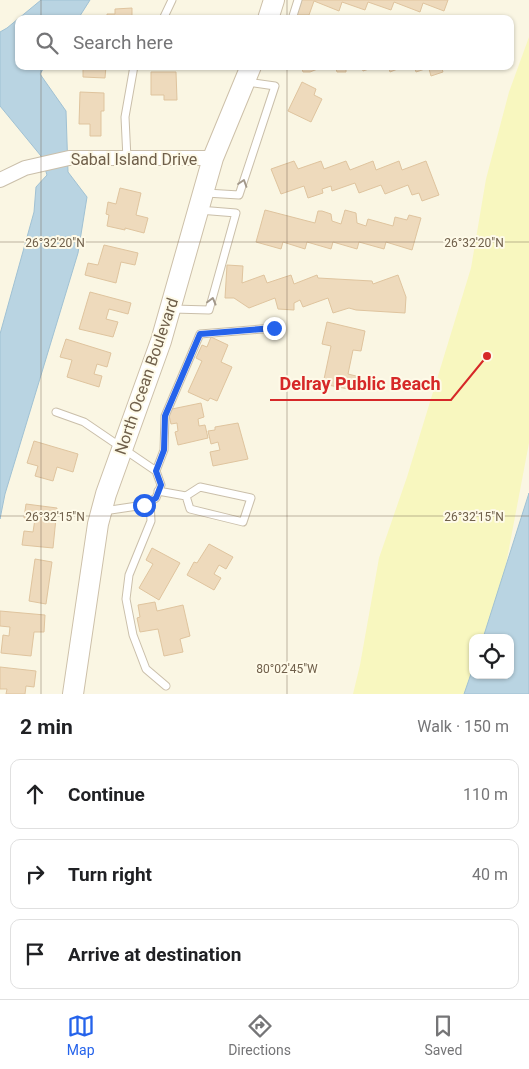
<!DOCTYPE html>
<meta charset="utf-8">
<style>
body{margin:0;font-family:Roboto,sans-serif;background:#f2f2f2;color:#202124}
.controls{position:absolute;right:15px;bottom:15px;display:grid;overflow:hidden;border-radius:10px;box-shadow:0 1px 4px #0004}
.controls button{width:45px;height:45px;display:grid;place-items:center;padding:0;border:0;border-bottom:1px solid #e0e0e0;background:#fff;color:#202124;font:25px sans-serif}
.stop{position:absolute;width:15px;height:15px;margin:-11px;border:4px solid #2563eb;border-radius:50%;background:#fff}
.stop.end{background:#2563eb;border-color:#fff;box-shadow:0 1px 5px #0008}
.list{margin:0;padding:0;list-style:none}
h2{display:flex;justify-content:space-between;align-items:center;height:65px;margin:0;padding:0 20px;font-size:21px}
h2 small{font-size:16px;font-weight:400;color:#757577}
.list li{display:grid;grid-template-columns:32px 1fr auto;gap:15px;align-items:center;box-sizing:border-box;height:70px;margin:0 10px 10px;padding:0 10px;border:1px solid #e0e0e0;border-radius:10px}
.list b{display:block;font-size:19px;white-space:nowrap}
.list em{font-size:16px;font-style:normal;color:#757577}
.icon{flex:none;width:28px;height:28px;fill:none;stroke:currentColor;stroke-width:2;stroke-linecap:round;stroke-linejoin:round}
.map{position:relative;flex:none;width:529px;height:694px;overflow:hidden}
.search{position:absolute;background:#fff;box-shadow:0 1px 4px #0004;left:15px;right:15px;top:15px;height:55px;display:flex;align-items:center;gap:12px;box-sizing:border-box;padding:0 18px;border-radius:10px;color:#757577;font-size:19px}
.sheet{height:305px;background:#fff}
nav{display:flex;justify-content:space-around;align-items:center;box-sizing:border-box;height:70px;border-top:1px solid #e0e0e0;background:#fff;font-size:14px;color:#757577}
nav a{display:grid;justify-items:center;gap:2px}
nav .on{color:#2563eb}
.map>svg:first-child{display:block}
.sand{fill:#f8f7bf}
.water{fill:#b9d4e2;stroke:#a0c1d3}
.building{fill:#eedabc;stroke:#dfc49e}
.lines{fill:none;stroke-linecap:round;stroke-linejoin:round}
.service-casing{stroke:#cabfaa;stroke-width:9}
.minor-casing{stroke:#cabfaa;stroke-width:16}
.secondary-casing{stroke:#cdc0a9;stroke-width:22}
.service{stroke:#fff;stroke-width:7}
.minor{stroke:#fff;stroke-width:14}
.secondary{stroke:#fff;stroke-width:20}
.oneway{stroke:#a2988a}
.route{stroke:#2563eb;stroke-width:6}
.ticks{fill:none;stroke:#70604b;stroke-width:1;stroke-opacity:0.45}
.labels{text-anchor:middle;stroke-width:4;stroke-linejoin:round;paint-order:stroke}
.street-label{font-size:16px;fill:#70604b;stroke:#fefae8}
.ticks-label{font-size:12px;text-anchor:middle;fill:#70604b;stroke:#fefae8;stroke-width:4;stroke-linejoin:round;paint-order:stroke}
.leader{fill:none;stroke:#d62828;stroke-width:2}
.callout-dot{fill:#d62828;stroke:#fefae8;stroke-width:2}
.callout-label{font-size:18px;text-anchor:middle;font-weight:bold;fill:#d62828;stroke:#fefae8;stroke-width:4;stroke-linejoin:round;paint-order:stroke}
</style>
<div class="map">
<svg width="529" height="694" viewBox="0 0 529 694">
<rect width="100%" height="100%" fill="#faf6e3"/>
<path class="sand" d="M529 37V443L492 638H473V675L481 694H353L360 665 379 558 407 477 471 268 486 179 509 92Z"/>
<path class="water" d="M41 0H90L78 19H19V66H45L40 74 66 111 68 172 87 197 78 253 5 494 0 519V334L34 212 36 187 47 175 41 156 0 106V32L7 28Z
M529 493V694H464L473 668V675H510V638H483Z"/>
<path class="building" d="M302 0H448L444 11 423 3 420 12 394 2 391 10 368 2 365 10 342 2 339 11 314 1 309 15H297Z
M132 8V19H107V14H115V9Z
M83 66H106L105 78 83 77Z
M301 66H325L310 72H303Z
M335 66H346V72H337Z
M361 66H378L363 71Z
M388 66H405L390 72Z
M414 66H441L443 72 431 76 429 69H425L416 72Z
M151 72H176L177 100H164V95H151Z
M302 82 316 89 314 95 322 99 311 122 288 111Z
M80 92 104 93V111H101V136H90V124H79Z
M294 161 298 169 321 161 324 169 346 161 350 170 373 161 376 170 399 161 402 170 426 161 439 195 422 201 419 193 412 195 408 185 385 194 381 185 359 193 355 183 332 191 331 186 322 189 323 193 308 198 304 186 281 194 271 169Z
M120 188 141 193 136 215 148 218 144 233 125 228V230L107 226 109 215 106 214 108 202 116 204Z
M265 210 315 223 318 211H322L331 214 332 221 341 224 345 210 356 213 357 223 366 226 368 219 393 226 395 217 407 220 409 215 421 218 412 250 386 242 384 249 359 242 357 249 333 242 331 249 307 242 305 249 283 242 281 249 256 242Z
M104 245 138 253 135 265 121 262 116 283 85 275 88 263 98 265Z
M227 265 243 266 242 283 264 275 267 283 291 275 294 284 317 275 318 278 372 281 373 284 398 275 406 297 405 313 356 310 349 308 333 313 328 298 303 307 300 300 294 303V310L278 309 275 298 249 308 234 298H225Z
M90 292 131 303 128 314 109 309 106 319 118 322 113 337 79 329Z
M327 322 365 331 361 351 353 350 348 374 356 376 353 390 323 384 331 346 322 344Z
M211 337 228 345 221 362 232 367 217 401 210 398 208 401 188 392 202 361 196 358 202 345 207 347Z
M66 339 111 353 107 367 97 364 94 374 102 376 99 387 67 377 72 360 60 357Z
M201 403 204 417 198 419 199 426 205 425 208 438 178 445 175 432 178 431 177 423 171 424 168 411 172 410V409Z
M238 423 248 459 213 466 210 452 220 450 218 442 211 444 208 431 215 430V427Z
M34 441 78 454 73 472 57 467 53 481 35 476 38 466 27 463Z
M26 504 57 508 53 548 22 545 24 531 33 532 35 519 24 518Z
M209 544 233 557 226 569 219 565 214 574 221 578 214 590 187 575 194 562 197 563Z
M152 548 180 563 159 600 139 588 153 564 146 560Z
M35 559 52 562 46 604 29 601Z
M155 602 157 611 183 605 190 636 180 639 183 652 164 656 158 629 140 632 137 618 140 617 138 605Z
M0 611 45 615 44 632H34L31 656 1 653 3 635 9 636 10 627 0 626Z
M0 667 36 671 34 687 26 686 25 694H6L7 689H0Z"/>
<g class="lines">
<defs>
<path id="service" d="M163 19 172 0
M292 19 298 0
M127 159 125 117 134 66
M206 193 239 195 275 86 247 82
M173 309 209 310 236 213 199 210
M56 412 84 422 156 471 161 485 156 498 144 505 104 511
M156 471 164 450 165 416 200 334 274 328
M158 491 186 496 200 487 251 498 243 522 190 509 186 496
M150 501 151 521 129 575 126 599 133 635 146 669 166 686"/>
<path id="minor" d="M0 180 25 168 69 158H213"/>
<path id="secondary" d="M268 19 274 0
M73 694 98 524 106 494 161 341 213 158 251 66"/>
</defs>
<use href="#service" class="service-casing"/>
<use href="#minor" class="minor-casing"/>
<use href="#secondary" class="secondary-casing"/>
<use href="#service" class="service"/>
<use href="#minor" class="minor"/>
<use href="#secondary" class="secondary"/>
</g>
<defs><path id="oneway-chevron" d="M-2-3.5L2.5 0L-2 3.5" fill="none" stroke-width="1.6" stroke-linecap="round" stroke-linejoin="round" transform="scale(1.25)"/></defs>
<g class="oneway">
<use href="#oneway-chevron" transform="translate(243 183) rotate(-72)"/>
<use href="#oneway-chevron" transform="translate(212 301) rotate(-75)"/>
</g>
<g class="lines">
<path class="route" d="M144 505 156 498 161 485 156 471 164 450 165 416 200 334 274 328"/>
</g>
<path class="ticks" d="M41 0V19M287 0V19M41 66V694M287 66V694M0 242H529M0 516H529"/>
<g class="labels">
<g class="street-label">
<text x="134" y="165">Sabal Island Drive</text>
<text transform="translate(146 376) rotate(-71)" y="6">North Ocean Boulevard</text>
</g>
</g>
<g class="ticks-label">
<text x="55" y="247">26°32'20"N</text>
<text x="474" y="247">26°32'20"N</text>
<text x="55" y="521">26°32'15"N</text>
<text x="474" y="521">26°32'15"N</text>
<text x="287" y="673">80°02'45"W</text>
</g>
<path class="leader" d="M487 356L451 400H270"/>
<circle class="callout-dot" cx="487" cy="356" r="5"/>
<g class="callout-label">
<text x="360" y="390">Delray Public Beach</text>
</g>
</svg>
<div class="controls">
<button><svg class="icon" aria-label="locate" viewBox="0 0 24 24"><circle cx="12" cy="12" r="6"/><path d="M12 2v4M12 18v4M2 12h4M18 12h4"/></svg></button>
</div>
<div class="stop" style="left:144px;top:505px"></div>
<div class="stop end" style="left:274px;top:328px"></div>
<div class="search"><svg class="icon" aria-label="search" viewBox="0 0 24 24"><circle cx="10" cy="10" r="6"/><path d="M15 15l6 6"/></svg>Search here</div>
</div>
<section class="sheet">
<h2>2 min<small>Walk · 150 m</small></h2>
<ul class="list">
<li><svg class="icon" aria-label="ahead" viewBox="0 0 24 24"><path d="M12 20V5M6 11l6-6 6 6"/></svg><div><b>Continue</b></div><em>110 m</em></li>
<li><svg class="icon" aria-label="right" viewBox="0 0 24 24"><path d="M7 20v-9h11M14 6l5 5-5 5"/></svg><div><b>Turn right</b></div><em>40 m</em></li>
<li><svg class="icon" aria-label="arrive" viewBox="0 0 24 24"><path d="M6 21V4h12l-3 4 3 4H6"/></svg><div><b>Arrive at destination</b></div></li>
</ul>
</section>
<nav>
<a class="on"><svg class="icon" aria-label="map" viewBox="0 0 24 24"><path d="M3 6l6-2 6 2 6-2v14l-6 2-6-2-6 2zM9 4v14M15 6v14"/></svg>Map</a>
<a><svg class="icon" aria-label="directions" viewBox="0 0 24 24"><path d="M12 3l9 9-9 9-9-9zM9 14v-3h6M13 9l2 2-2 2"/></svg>Directions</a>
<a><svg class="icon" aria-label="saved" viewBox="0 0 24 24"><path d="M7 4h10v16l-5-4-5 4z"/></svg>Saved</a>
</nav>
